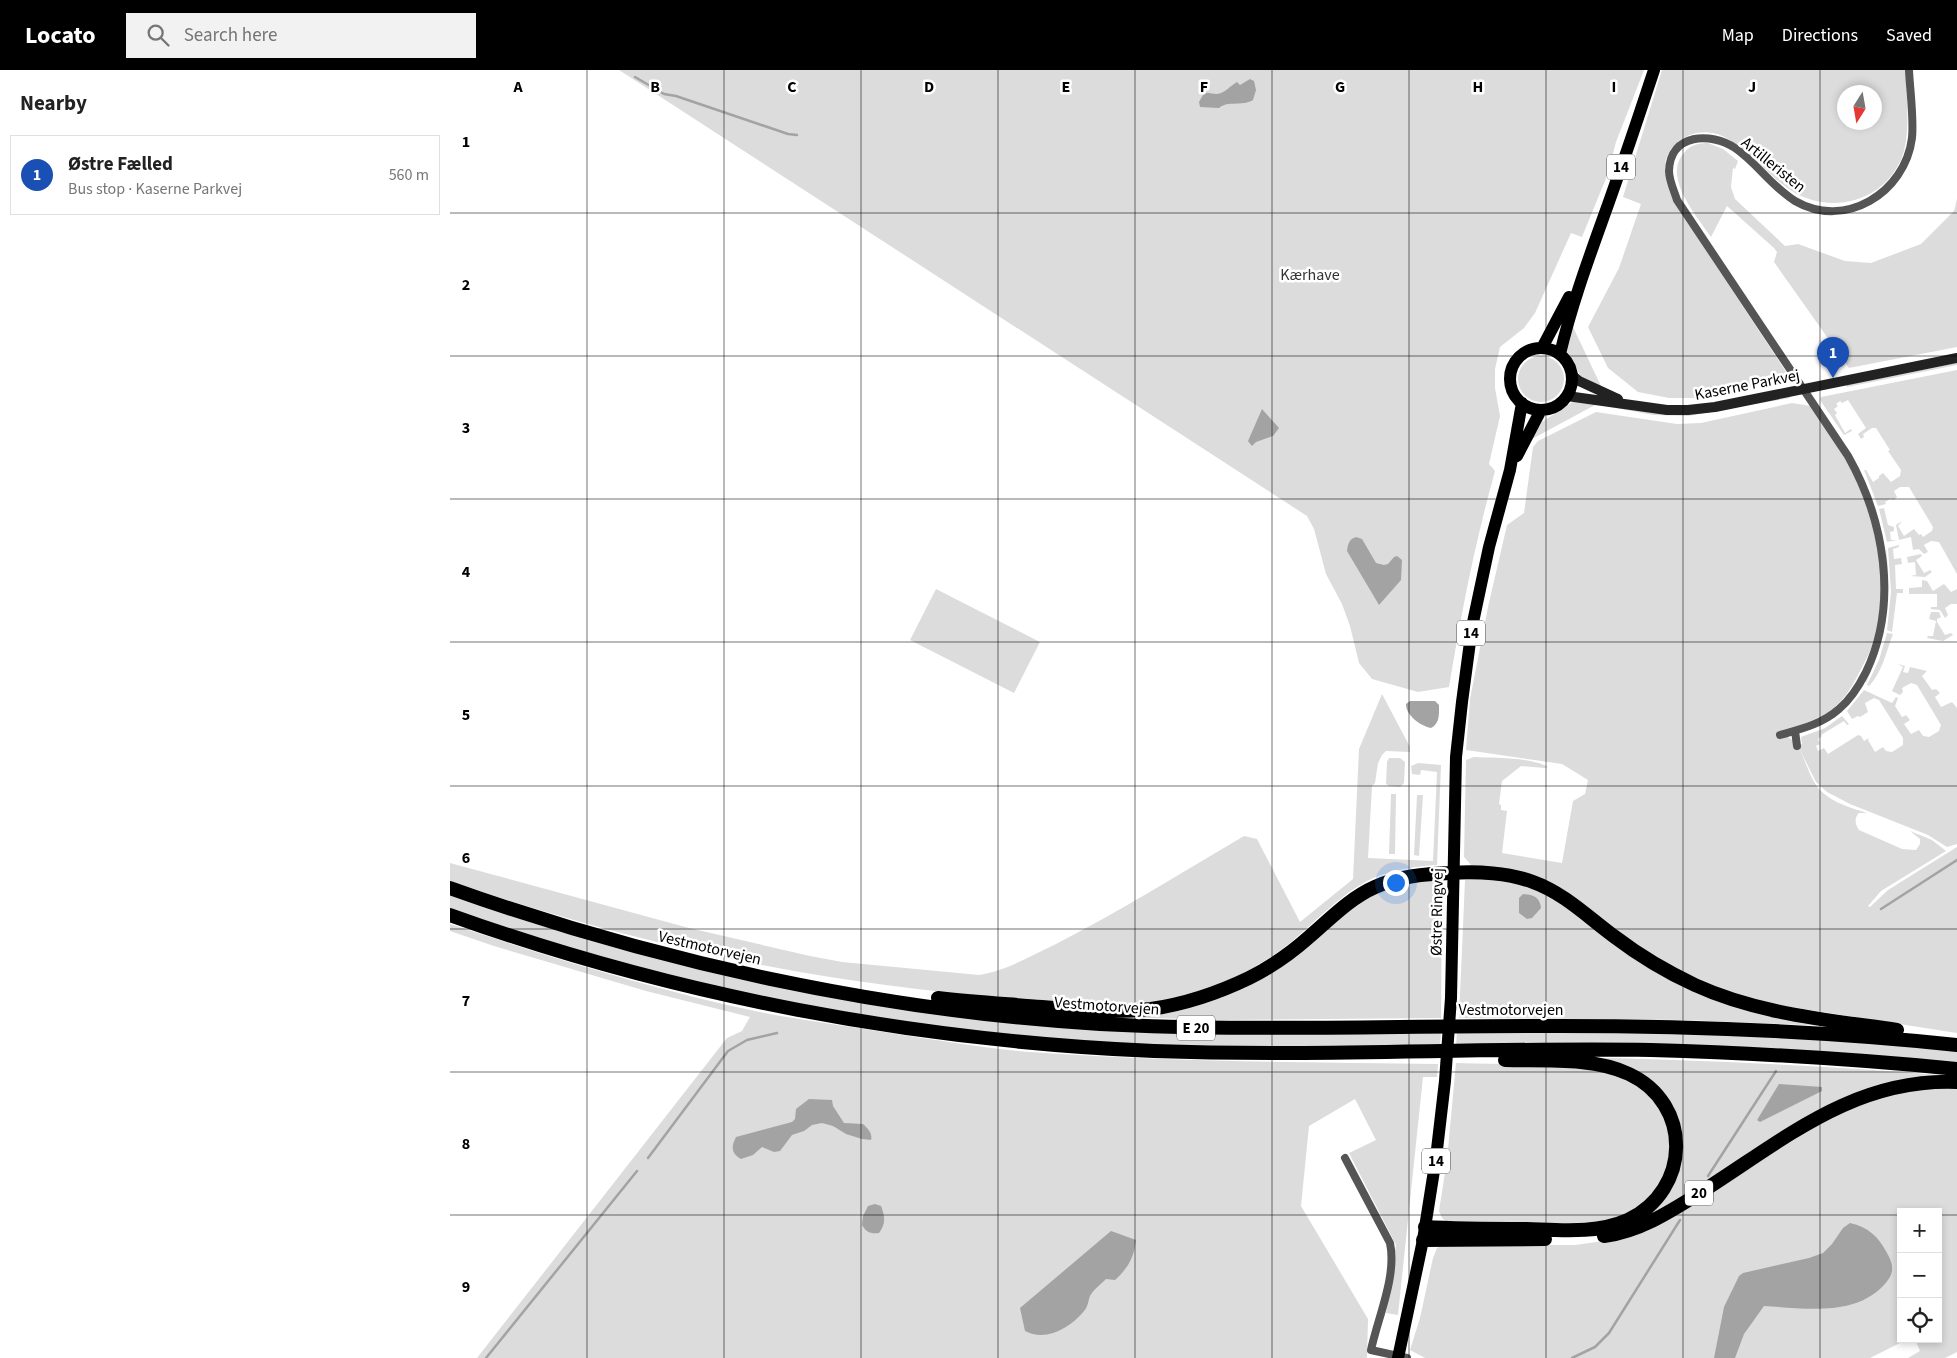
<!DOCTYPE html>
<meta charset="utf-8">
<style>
body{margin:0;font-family:"Source Sans 3",sans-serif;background:#f2f2f2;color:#222}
.controls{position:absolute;right:15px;bottom:15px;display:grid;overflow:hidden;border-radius:0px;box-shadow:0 2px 8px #0003}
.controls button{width:45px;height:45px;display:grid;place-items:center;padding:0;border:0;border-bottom:1px solid #e0e0e0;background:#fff;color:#222;font:25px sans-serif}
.compass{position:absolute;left:1387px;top:15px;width:45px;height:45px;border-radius:50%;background:#fff;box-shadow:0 2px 8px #0003;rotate:191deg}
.you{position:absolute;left:945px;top:812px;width:18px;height:18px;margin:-12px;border:4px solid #fff;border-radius:50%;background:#1a73e8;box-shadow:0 0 0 8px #1a73e833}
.badge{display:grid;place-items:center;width:32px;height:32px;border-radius:50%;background:#000;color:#fff;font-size:16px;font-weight:700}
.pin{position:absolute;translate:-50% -41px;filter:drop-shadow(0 1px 2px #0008)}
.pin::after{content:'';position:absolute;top:26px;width:18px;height:15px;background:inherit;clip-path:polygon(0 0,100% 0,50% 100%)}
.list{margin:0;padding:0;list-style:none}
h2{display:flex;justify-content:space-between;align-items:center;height:65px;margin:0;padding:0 20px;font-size:21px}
h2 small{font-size:16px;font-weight:400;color:#767676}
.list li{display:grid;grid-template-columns:32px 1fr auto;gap:15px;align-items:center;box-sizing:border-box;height:80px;margin:0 10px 10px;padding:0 10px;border:1px solid #e0e0e0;border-radius:0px}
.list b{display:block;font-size:19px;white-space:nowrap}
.list p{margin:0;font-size:16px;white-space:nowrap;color:#767676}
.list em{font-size:16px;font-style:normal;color:#767676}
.icon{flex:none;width:28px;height:28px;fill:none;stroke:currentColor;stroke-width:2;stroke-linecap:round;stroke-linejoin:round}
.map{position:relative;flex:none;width:1507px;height:1288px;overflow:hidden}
header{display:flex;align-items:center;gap:30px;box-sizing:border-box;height:70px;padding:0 25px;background:#000;color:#fff}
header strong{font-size:24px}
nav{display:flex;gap:28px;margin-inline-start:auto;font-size:18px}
.search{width:350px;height:45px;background:#f2f2f2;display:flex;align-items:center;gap:12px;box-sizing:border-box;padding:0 18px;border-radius:0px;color:#767676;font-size:19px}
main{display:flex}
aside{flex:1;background:#fff}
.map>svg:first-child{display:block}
.green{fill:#dcdcdc;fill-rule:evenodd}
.water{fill:#a3a3a3}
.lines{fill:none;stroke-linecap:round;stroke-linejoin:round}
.stream{stroke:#a3a3a3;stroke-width:2.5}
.street{stroke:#555;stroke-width:8}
.secondary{stroke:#222;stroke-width:10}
.primary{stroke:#000;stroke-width:12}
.highway{stroke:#000;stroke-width:14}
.grid{fill:none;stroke:#000;stroke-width:1;stroke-opacity:0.55}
.labels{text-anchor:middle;stroke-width:5;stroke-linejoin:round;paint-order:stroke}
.shield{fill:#fff;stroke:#4c4c4c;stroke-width:1}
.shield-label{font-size:15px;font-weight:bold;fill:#000}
.street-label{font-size:16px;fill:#000;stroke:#fff}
.park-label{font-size:16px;fill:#333;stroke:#fff}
.grid-label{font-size:16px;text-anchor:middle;font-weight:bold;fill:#000;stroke:#fff;stroke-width:5;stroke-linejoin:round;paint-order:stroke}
</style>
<header>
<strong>Locato</strong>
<div class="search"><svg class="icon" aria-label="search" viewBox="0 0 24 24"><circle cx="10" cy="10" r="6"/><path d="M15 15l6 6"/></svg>Search here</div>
<nav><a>Map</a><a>Directions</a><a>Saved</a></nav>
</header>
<main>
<aside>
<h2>Nearby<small></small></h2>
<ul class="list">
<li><span class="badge" style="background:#1a4fb4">1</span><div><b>Østre Fælled</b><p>Bus stop · Kaserne Parkvej</p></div><em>560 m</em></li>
</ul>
</aside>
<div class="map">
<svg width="1507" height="1288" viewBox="0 0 1507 1288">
<rect width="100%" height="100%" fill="#fff"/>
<path class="green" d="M169 0H1194L1166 72 1157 106 1132 167 1121 163 1085 243 1074 258 1050 277 1045 299V318L1050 346 1039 394 1045 401C1025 473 1011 544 999 617L968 622 922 609 909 593 900 556 892 534 876 504 864 459 857 446Z
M1212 0H1456C1456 26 1461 63 1452 87 1434 133 1378 146 1339 119 1315 103 1297 76 1270 65 1247 56 1218 70 1215 95 1214 110 1220 123 1226 135L1340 308 1248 328H1219L1188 322 1158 298 1138 257 1169 198 1191 134 1173 127ZM1394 22H1424V52H1394Z
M1258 73 1273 79 1288 91 1285 99 1283 98 1281 117 1285 129 1335 176 1348 174 1395 191 1421 193 1471 174 1504 141 1507 129V277L1399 298 1324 192 1327 182 1324 178 1277 136 1261 167C1247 146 1212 107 1234 83 1240 75 1249 73 1258 73Z
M1123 257 1151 316C1128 309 1134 311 1123 291 1121 288 1118 285 1117 281 1116 274 1121 264 1123 257Z
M1068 309a23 23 0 1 1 46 0a23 23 0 1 1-46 0Z
M1507 293V295L1397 317 1396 315Z
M1507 300V504L1489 472 1481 471 1474 475 1478 482 1474 484 1469 479 1463 480 1461 467 1449 470 1446 455 1452 451 1448 456 1454 466 1464 459 1469 465 1471 464 1473 467 1482 461 1483 457 1459 417H1450L1444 421 1447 427 1444 430 1440 429 1435 432 1436 434 1428 436 1414 400H1416L1423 412 1429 408V406L1433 403 1441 412 1450 406 1451 400 1438 381 1440 380 1426 358H1422L1413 364 1414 367 1411 369 1408 364 1416 358 1398 330 1392 333 1390 331 1386 334 1388 336 1384 339 1387 343 1385 345 1395 363 1401 359 1402 361 1394 365 1370 330 1371 327Z
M1339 326 1340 328 1238 346 1203 345 1150 335 1204 343Z
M1124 331 1146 333 1145 335 1082 369 1092 352Z
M1342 333 1361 336C1380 364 1398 391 1412 421 1429 461 1438 525 1425 566 1422 578 1416 590 1410 601 1403 615 1396 627 1384 638 1368 650 1347 656 1329 663L1330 668C1334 667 1338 666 1341 669 1355 679 1356 707 1372 722 1384 733 1401 738 1417 743H1409C1404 748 1405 754 1409 760L1452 779 1466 780 1470 774V769L1460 761 1482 770 1496 781 1431 821 1418 836 1420 837 1438 820 1507 777V963L1321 934 1283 924 1224 898 1197 881 1147 846 1126 828 1101 812 1083 806 1022 796 1014 787 1016 690 1024 687C1044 688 1081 687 1098 697L1095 698 1071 696 1052 711 1049 734 1051 735V740L1057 741 1052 783 1112 793 1123 731 1135 724 1138 710 1112 694 1016 680 1020 629 1038 537 1057 455 1074 443 1083 377 1088 371 1146 342 1227 354 1251 353Z
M1434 438 1438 455 1444 457V461L1440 462 1441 470H1447L1437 472 1429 439Z
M1449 475V477L1443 479 1444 489 1451 488 1452 494 1445 495 1446 519H1453V523H1447L1442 562 1437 560 1441 522 1438 478Z
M1436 478C1442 528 1437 567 1416 613L1415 611 1423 593 1432 566Z
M1471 484 1472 486 1466 490 1474 503 1480 500 1482 502 1475 507 1460 506 1466 505 1465 492 1458 493 1457 487Z
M1472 510 1477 511 1483 521 1494 514 1501 522 1507 519V534H1501L1495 538 1498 545 1495 548 1490 540 1481 539V537H1487V524H1459V518L1472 517Z
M486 519 590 572 564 623 460 570Z
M1481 542H1489L1491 547 1487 549V552L1495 565 1501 563 1503 565 1493 571 1477 568 1478 566H1483L1486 551 1479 549Z
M1437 563 1443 564C1436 582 1432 603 1419 616L1417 615 1429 590Z
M1448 594 1455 596 1453 602 1458 603 1460 597 1477 601 1472 606 1482 620 1486 619 1490 623 1485 627 1491 637 1502 632 1507 638V774L1497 777 1478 765 1400 734 1377 722 1366 712 1348 676 1352 674 1351 667 1375 658 1392 646 1399 654 1397 655 1394 651 1371 665 1372 666 1368 669 1370 674 1366 676 1368 681 1374 678 1378 684 1408 665 1411 666 1414 671 1419 668 1418 670 1425 682 1433 677 1436 681 1442 682 1453 675V668L1429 630 1424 628 1415 633 1418 642 1410 647 1408 646 1402 649 1397 641 1414 620 1442 633 1446 627 1448 628 1445 636 1452 647 1456 645 1460 650 1454 654 1461 664 1469 660 1473 666 1479 667 1489 661 1491 655 1467 615 1461 613 1452 618 1453 622 1450 625 1442 621 1453 597Z
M932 624 960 677V682L936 681 932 685 928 693 925 713 922 716 918 788 983 791 987 702 971 700 970 705 962 704 961 696 968 693 991 695 987 795C968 796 949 799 931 805 895 817 862 857 831 880 800 902 765 918 727 928 673 941 616 932 561 928 369 914 181 874 0 811V793L239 858 360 886 392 892 529 905C558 900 578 887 604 875 669 842 731 803 794 766L807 769 850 852 903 809 909 679Z
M939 688H950L955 692 954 713 950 717 939 716 936 714 937 692Z
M941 724H946L945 784H939Z
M967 725H973L969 786 964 785Z
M989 809 992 814 991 948 774 950 663 947 753 931 894 841 942 813Z
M1020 809 1057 810 1099 824 1218 906 1378 956 1235 950 1009 948 1015 810Z
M0 824 49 842 151 873 483 943 991 962 990 976H725L636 972 482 957 308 926 148 887 0 839Z
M0 854C100 887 202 919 305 941 350 950 395 956 440 963 486 970 533 978 580 982 716 992 852 992 988 994L987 1007H973L948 1245 936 1243 946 1175 899 1083 926 1070 905 1029 859 1056 851 1136 918 1249 917 1288H27L277 968 292 961 300 947 196 921 44 876 0 861Z
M1131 960 1344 966 1507 980V993L1006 976 1007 961Z
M1116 987C1245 990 1374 995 1502 1006L1425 1018 1202 1147 1191 1146 1229 1086 1205 1016Z
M1006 993C1053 995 1103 992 1150 1001 1157 1003 1165 1003 1172 1006 1208 1024 1224 1051 1218 1091 1214 1117 1191 1139 1167 1147 1145 1154 1122 1153 1100 1153 1065 1154 1031 1153 997 1152L992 1148 989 1141 997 1090Z
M1507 1017V1282L1495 1288H1458L1470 1281 1465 1269H1488V1142H1451V1269H1458L1420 1288H975L960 1280 970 1248 983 1188 987 1178 994 1175H1125L1167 1169 1374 1051 1417 1030 1457 1019Z"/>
<path class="water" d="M800 9 804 11 806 20 803 30C791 37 778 30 769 38L750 37 749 32 754 23C759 22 762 24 767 24 774 24 781 15 787 12L790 15Z
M812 339 829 358 823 366 806 372 802 376 798 371Z
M906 467 912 469 926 493 934 495 938 494 944 487 947 486 952 490 951 510 929 535 897 481C898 474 899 469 906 467Z
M960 631H985L989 635C989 644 990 653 981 658 971 656 956 646 956 634Z
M1073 824C1083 825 1090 827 1091 838L1082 848 1077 849 1069 843V828Z
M1329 1014 1372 1017V1021L1310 1052 1307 1050Z
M359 1029 382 1030 383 1036 394 1053 413 1054C417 1058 423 1063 421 1070L412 1069 396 1064 383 1056 372 1053 362 1055 354 1061 342 1065 330 1081 324 1082 312 1077 303 1085 291 1089C281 1083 281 1077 286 1067L342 1052 345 1049 346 1039Z
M425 1134 431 1136C435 1146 436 1154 429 1163 420 1164 416 1162 412 1155L413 1146 418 1136Z
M1400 1153C1418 1157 1428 1166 1437 1183 1445 1197 1444 1205 1432 1217 1402 1247 1352 1238 1314 1236L1294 1264 1285 1288H1264L1274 1237 1289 1206 1293 1203 1359 1188 1373 1183 1382 1174 1393 1158Z
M661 1161 686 1170C684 1188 678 1198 665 1210L656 1209C651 1214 643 1220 640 1226 638 1231 638 1237 634 1241 620 1258 596 1272 575 1261L570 1238Z"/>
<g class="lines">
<path class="stream" d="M185 7 214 24 226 26 338 64 347 65
M1431 839 1507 790
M198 1088 278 981 297 970 327 963
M1258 1106 1326 1001
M36 1288 187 1101
M1122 1288 1145 1277 1159 1263 1230 1150"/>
<path class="street" d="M1345 661 1347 676
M1330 665C1351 659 1372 654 1389 639 1401 629 1409 616 1416 602 1449 533 1434 450 1398 386L1227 130C1224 120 1219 111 1219 101 1220 63 1261 62 1285 78 1307 93 1322 117 1345 131 1395 160 1455 123 1462 68 1464 49 1460 21 1459 0
M895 1088 940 1173C947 1206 928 1247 921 1280L957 1288"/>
<path class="secondary" d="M1122 305 1129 311 1168 329
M1117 326 1217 340H1238L1265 337 1507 288"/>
<path class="primary" d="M1092 278 1119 227
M1060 309a31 31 0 1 1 62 0a31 31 0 1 1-62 0Z
M1110 284C1124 224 1147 167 1167 109 1180 73 1192 36 1204 0
M1067 386 1091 340
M948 1288 973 1170 986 1088 995 1011 1001 928 1006 687 1012 632 1022 557 1039 477 1060 400 1072 333"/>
<path class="highway" d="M0 818C207 892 430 941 650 954 803 962 956 955 1109 956 1242 956 1375 961 1507 975
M0 845C225 926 465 971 704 981 870 987 1036 977 1201 980 1303 983 1406 989 1507 999
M488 928C523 932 557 934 592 937 628 940 665 943 701 939 735 934 768 923 799 908 821 897 841 883 859 867 880 849 900 828 925 817 949 806 975 804 1001 803 1027 801 1059 803 1083 812 1114 823 1139 848 1165 867 1190 886 1217 902 1245 915 1308 944 1379 950 1447 960
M975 1157C1009 1159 1043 1159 1077 1159 1109 1160 1147 1164 1178 1150 1241 1120 1243 1034 1179 1004 1144 987 1093 991 1055 990
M1154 1166C1192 1161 1224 1139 1256 1119 1337 1067 1406 1008 1507 1012
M973 1170 1095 1169"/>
</g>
<path class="grid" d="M137 0V1288M274 0V1288M411 0V1288M548 0V1288M685 0V1288M822 0V1288M959 0V1288M1096 0V1288M1233 0V1288M1370 0V1288M0 143H1507M0 286H1507M0 429H1507M0 572H1507M0 716H1507M0 859H1507M0 1002H1507M0 1145H1451M1488 1145H1507"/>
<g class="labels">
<g class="shield">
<rect x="1157" y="84.5" width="28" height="25" rx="4"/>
<rect x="1007" y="550.5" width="28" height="25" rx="4"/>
<rect x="727" y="945.5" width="38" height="25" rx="4"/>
<rect x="972" y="1078.5" width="28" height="25" rx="4"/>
<rect x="1235" y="1110.5" width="28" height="25" rx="4"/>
</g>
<g class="shield-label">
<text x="1171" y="102">14</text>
<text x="1021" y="568">14</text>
<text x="746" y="963">E 20</text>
<text x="986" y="1096">14</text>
<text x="1249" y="1128">20</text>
</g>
<g class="street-label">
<text transform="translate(1324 94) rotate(39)" y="6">Artilleristen</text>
<text transform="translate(1297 314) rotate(-11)" y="6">Kaserne Parkvej</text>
<text transform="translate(986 842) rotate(-89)" y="6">Østre Ringvej</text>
<text transform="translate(260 877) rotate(13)" y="6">Vestmotorvejen</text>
<text transform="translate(657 935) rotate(4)" y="6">Vestmotorvejen</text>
<text x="1061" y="945">Vestmotorvejen</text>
</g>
<g class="park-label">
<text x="860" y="210">Kærhave</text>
</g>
</g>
<g class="grid-label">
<text x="68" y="22">A</text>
<text x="205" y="22">B</text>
<text x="342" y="22">C</text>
<text x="479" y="22">D</text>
<text x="616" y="22">E</text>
<text x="754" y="22">F</text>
<text x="890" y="22">G</text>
<text x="1028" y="22">H</text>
<text x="1164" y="22">I</text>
<text x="1302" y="22">J</text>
<text x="16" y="77">1</text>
<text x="16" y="220">2</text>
<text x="16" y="363">3</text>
<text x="16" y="507">4</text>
<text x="16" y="650">5</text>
<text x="16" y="793">6</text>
<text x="16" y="936">7</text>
<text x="16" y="1079">8</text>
<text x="16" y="1222">9</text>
</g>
</svg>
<div class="controls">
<button>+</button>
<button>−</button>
<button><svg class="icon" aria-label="locate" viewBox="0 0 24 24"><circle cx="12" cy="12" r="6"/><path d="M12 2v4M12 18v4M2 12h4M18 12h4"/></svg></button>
</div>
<svg class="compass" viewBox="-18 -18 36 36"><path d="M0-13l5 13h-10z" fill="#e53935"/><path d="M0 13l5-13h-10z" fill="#767676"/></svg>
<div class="you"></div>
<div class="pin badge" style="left:1383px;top:308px;background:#1a4fb4">1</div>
</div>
</main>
